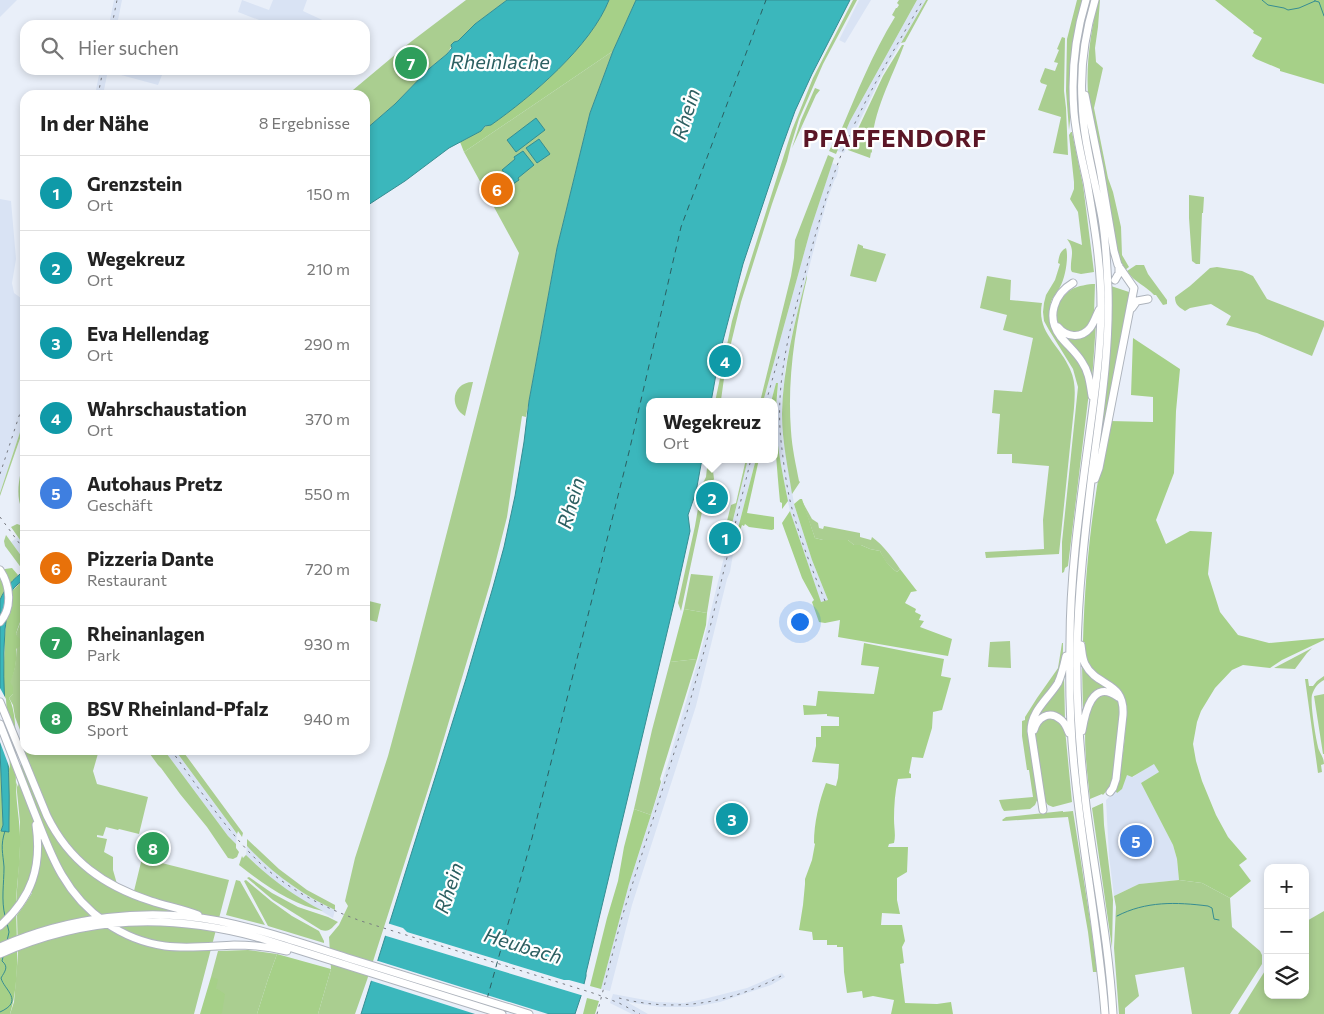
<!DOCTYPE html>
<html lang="de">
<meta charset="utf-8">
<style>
body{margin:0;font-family:Commissioner,sans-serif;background:#f6f6f6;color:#222}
.controls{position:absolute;right:15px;bottom:15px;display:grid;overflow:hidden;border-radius:10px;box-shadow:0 2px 8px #0003}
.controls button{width:45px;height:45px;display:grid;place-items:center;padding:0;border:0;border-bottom:1px solid #e0e0e0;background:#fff;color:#222;font:25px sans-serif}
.you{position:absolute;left:799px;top:621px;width:18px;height:18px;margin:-12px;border:4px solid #fff;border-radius:50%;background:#1a73e8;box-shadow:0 0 0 8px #1a73e833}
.badge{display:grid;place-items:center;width:32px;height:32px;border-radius:50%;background:#1a73e8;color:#fff;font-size:16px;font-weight:700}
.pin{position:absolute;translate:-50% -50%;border:2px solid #fff;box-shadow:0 1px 5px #0006}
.popup{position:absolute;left:646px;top:398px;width:132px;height:65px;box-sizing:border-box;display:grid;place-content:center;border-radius:10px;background:#fff;filter:drop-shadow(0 1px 4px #0005);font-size:16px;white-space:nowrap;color:#767676}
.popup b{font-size:19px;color:#222}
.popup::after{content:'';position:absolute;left:50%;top:100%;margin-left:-10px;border:10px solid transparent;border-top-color:#fff}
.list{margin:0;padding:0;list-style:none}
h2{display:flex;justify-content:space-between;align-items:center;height:65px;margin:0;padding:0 20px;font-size:21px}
h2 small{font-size:16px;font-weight:400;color:#767676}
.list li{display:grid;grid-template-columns:32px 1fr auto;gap:15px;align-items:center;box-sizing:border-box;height:75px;padding:0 20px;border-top:1px solid #e0e0e0}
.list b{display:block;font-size:19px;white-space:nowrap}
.list p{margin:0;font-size:16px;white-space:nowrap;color:#767676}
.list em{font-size:16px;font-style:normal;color:#767676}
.icon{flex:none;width:28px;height:28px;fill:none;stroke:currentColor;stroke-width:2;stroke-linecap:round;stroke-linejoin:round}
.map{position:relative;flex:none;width:1324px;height:1014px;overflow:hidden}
.search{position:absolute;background:#fff;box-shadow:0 2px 8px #0003;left:20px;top:20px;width:350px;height:55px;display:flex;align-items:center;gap:12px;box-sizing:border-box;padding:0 18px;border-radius:15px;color:#767676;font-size:19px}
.panel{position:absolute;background:#fff;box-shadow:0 2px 8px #0003;left:20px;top:90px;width:350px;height:665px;border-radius:15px}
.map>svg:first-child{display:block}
.built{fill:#d9e3f4}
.green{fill:#aace90}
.forest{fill:#a6d088}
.water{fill:#3bb7bc;stroke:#368d92}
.pier{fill:#e9eff9}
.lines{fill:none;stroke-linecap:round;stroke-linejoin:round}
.stream{stroke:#368d92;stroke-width:1}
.ferry{stroke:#2c5f61;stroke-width:1;stroke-dasharray:6 5;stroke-linecap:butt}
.trunk-casing{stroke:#adb3bc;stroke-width:9}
.trunk{stroke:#fff;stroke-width:7}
.rail{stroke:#777a81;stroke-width:1;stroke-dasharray:2.5 5;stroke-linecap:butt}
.labels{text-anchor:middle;stroke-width:4.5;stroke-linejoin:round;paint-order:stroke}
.water-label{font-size:20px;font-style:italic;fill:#2c5f61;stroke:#fff}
.district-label{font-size:24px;font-weight:bold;letter-spacing:1px;fill:#5b1626;stroke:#fff}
</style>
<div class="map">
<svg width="1324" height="1014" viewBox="0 0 1324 1014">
<rect width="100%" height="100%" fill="#e9eff9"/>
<path class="built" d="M0 0H17L0 17Z
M114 0H122L117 25H109Z
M242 0 269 10 273 0H307L303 11 333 25H272L238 12Z
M859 0H871L845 43 839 40Z
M917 0H926L882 75 844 153 837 151 850 121Z
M100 70H108L103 95H95Z
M110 70H164L158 85 110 72Z
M832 163 839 166 837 176 834 181 827 201 816 241 794 326 785 370 782 415 784 441 794 504 812 560 828 600 821 603 790 511 780 465 776 425 778 383H776L771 402H763L811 228Z
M0 199 11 201 16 259 12 283 14 293 25 301V417L0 493Z
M748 459H756L736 536 730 572 727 579 696 706 632 905 610 991 601 989 629 884 669 760 702 647Z
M18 537 25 547V561L11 542Z
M164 750H175L237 834 236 844 228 836Z
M1154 763 1159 772 1167 833 1173 845 1177 859 1179 880 1139 884 1114 896 1109 856 1106 800 1111 795 1127 774 1133 777Z
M247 846 264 863 294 887 313 899 335 910 333 918 289 892 272 879 246 855Z
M782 973 785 977 771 985 720 1002 693 1007H661L627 1002 648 1014H632L610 1003 613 994 656 1002 684 1003 704 999 747 988Z"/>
<path class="green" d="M466 0H507L475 24 458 41 454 42 447 54 430 68 395 104 365 130V95H347L408 44Z
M853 0H857L823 64 799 119 791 145 787 161 772 204 741 302 727 360 724 359 732 321 740 294 792 130 813 78Z
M899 0H917L850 121 836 154 829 151 837 135H839C856 95 872 54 895 17L892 15 896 8H897L899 5 897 3Z
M926 0H928L905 42 901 43Z
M1077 0H1083L1070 79V121L1069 130 1066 91 1067 39Z
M1098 0H1100L1098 27 1095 48 1096 62 1103 68 1094 108 1108 178 1113 192 1121 227 1122 255 1129 267 1125 270 1122 268 1118 259 1088 94C1086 62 1091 31 1098 0Z
M1062 37 1065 38 1064 91 1066 108 1068 155 1053 153 1061 117 1038 110 1047 85 1041 83 1040 81 1045 68 1055 71 1058 63 1054 62 1059 50 1057 49Z
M902 45H904C892 79 870 115 872 153L871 152 870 158 848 150 883 76Z
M613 51 590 113 557 248 526 417 522 416 507 517 490 584 435 768 367 980 355 1014H318L331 969 329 937 339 925 348 906 345 901 355 858 388 756 414 660 519 253 464 152Z
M815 88 820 90 816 95 792 148 801 120Z
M1071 132H1072L1083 185 1094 272 1081 274 1072 272 1071 270C1070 257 1076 251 1067 239L1082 245 1078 212 1070 199 1074 189V182L1069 135Z
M828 155 834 158 811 228 763 402H760L791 276 794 258 795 240Z
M1189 195 1204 197 1203 213H1202L1200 264H1196L1192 261 1189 218Z
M858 244 863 246V248L886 254 876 282 850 276Z
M1066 248C1069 257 1065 279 1060 287 1054 298 1050 298 1050 312L1085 371 1089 392 1068 566 1065 568 1064 572 1062 573V542L1078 387 1073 369 1049 330 1044 321 1043 312 1044 303 1046 295 1055 280 1060 264 1058 263C1059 256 1060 251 1066 248Z
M1136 265H1144L1148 274 1167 300V304L1163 305 1156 295H1154C1146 286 1134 282 1127 271Z
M1217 267 1242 271 1253 276 1267 299 1324 321V326L1312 356 1257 333 1226 325 1231 316 1211 304 1190 308 1185 311C1179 307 1175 305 1175 297L1190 286 1210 268Z
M807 275V278C795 328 787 380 791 431 792 448 796 465 799 481L800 482 792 494C788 468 782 441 782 414 783 367 795 321 807 275Z
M987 276 1011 280 1010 300 1042 303C1036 332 1060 345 1070 369 1076 382 1075 394 1074 408L1059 554 986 558 985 552 1044 549 1043 520 1049 466 1012 463V454H997L1000 414 992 413 994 390 1022 392 1033 338 1003 330 1007 315 980 308Z
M1095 284 1094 314 1087 328 1074 334C1070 332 1063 330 1060 327 1048 316 1061 296 1072 289 1078 286 1088 284 1095 284Z
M1111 286 1129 292V297H1131L1101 441 1100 440Z
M1096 323 1092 380 1061 334 1074 338Z
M723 364H726L721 400 720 402H715Z
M473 382 465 416C448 406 453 382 473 382Z
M25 417V424L0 496V493Z
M25 455V515C13 498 20 474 25 455Z
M708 459H715L713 471 714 479 710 486 702 512 681 611 678 603 695 526 702 485 706 477Z
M746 459H748L730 532 726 525 731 505 736 503Z
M802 501 812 519 818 523 819 528 823 529 824 526 860 533V537L871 540 872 537C884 546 892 557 900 569L897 572C888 566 884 560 880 551L870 549 861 545H854L848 540H823L815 538Z
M17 524C27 526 25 538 25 547L11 527Z
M6 535 25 561V573L5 546 4 541Z
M691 574 713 576 707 613 684 609Z
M365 600 381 604 377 622 365 619Z
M25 608V750H99L93 771 97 784 148 797 139 834 119 829 118 830 106 827 103 836 97 835V837L107 839 104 852 113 857V870L117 884 134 891 142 858 229 880 194 1014H10L14 1002 18 954 17 915 25 904 32 893 31 879 25 891 16 904 20 847V822L16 782 18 787 24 740 15 717 13 705 9 698 13 694 9 682C18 669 15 653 18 638L16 634C17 630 19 627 20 623 22 618 22 613 25 608Z
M1010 641 1011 668 988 667 990 642Z
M1062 643H1063C1063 650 1063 657 1062 663 1058 683 1044 698 1032 713L1038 798 1035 805 1030 809 1004 811 1002 808 999 800 1033 797 1029 770H1027L1022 736V721L1025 720V717L1037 698 1056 671 1058 668Z
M1312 648 1307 653 1295 669 1274 668Z
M697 659 660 779 661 782 651 815 634 809 652 730 670 662Z
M1082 665 1111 689 1087 702 1083 710Z
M1064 673 1065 721 1059 715 1035 720Z
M1324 676V680C1318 683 1314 688 1312 695 1310 703 1316 741 1319 750 1321 755 1324 758 1324 764L1321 765 1322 772 1318 773 1305 679H1308L1309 686H1313L1317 681Z
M1105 694 1117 700 1121 708 1113 777C1111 785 1108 790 1103 795L1102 794 1090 799C1088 776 1080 726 1090 706 1093 699 1099 697 1105 694Z
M1324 694V754H1323L1314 696Z
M1051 718 1060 722 1065 729 1072 802 1053 807 1048 805 1045 801 1036 739V731L1041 721Z
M147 750H164L228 836 236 844V848L239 852 237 857 233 859 228 858 207 827 180 794 161 768 158 765Z
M175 750H182L243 833 242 837 238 831 237 834 232 827Z
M1103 803 1104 825 1113 900 1112 948 1092 808Z
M1063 811V812L1073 811 1091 926 1097 972H1093L1088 932 1068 817 1003 821 1002 820 1006 817Z
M247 839 279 869 307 890 335 905V910C302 895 272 873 247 846Z
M246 855C269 878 294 896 323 911 293 905 263 884 239 865L242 856 243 858Z
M249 877 272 893 298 907 328 917 338 922C332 927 330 933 321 930L273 900 247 878Z
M236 880 240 881 265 925 226 915Z
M246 880 271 901 292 916 319 931 324 941V943L268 926 244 881Z
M1179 880 1202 883 1230 898 1232 927 1260 951 1262 955V964L1230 1014H1192L1184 967 1135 975 1139 996 1125 1008V1014H1119L1114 948 1116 907 1114 896 1139 884Z
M1324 911V1014H1238L1268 966V995H1305V922Z
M248 950 277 954 268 979 257 1014H221L216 988 211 977 218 951Z"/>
<path class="forest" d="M609 0H636L613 51 464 152 460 142C467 138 474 135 480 131 484 128 483 128 486 126 489 125 491 124 493 123 533 95 591 45 609 0Z
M1215 0H1324V84L1280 71V69L1256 59 1252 56 1262 38 1253 33 1254 31Z
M1133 338 1180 369 1176 411 1174 473 1156 520 1166 544 1190 531 1212 532 1208 574 1220 612 1238 635 1269 643 1324 638V640L1282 660 1270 668 1243 665 1232 670 1215 688 1201 711 1197 722 1193 744 1196 761 1202 781 1216 815 1228 837 1247 859 1239 865 1251 881 1230 898 1202 883 1179 880 1177 859 1173 845 1141 783 1159 772 1154 764 1132 777 1127 775 1122 789 1117 793 1115 790C1122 773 1128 721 1125 702L1087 664 1083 644H1085V642H1083C1085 567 1093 493 1110 421L1153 422V397L1131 395Z
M776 383H778C777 397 775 412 776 427 778 452 783 476 788 501L782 509V503L780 502C777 469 774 435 774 402H771Z
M756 459H759L747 513 774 517V529L772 530 749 527 745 524 744 526 742 525 739 533 736 536Z
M800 499H802L815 538 823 540H848L854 545H861L870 549 880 551C885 560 888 566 897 572L900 569 917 591 911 592 905 603 916 609 915 612 921 615 919 620 924 621 920 627 952 639 948 656 838 637 840 620 825 623 819 622 812 602 814 600 802 578 782 523 790 511 821 602 828 600 812 560 794 504Z
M12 568 18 575 7 587 0 600V573L5 569Z
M22 581C32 597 21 618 16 634L22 642 21 645 16 649C17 660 15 673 10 682L13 687V694L9 698C19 716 15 763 16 785 16 806 21 825 20 846 20 864 17 882 16 900 16 938 21 977 10 1014H0V751L3 825 1 831H9V820L3 690 5 635 7 603 10 593Z
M684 609 707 613 706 625 697 659 670 662Z
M864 643 944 659 941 676 951 678 942 710 933 712 932 728 923 758 912 757 909 773 911 774V778L898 779C895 792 894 805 894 819 894 828 896 835 894 843L889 844 888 847H908L907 872 897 878V900L900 914 882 913 881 925H902L905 941 902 947 904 963 900 964 905 1003 937 1004 951 1002 953 1014H891L894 1000 873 996 863 998 862 991 847 993 844 972 843 947H837V945H827V940H813L812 932 799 930 803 905 805 884V879L812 860 815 844 814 843C814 823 819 802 826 783L836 786 838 778 839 764 812 762 816 746V737H821V726H839V717L827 716V714L804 715 803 705 816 706 818 691 874 694 879 667 861 665Z
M634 809 651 815 629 884 601 989 590 986 607 918 618 881 624 847Z
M277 954 331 969 318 1014H257L268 979Z
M211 977 218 979 216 988 225 994 222 1013 221 1014H200Z
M587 998 599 1001 595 1014H583Z"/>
<path class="water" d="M507 0H609C591 46 531 97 491 125L485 126 481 131 449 148 405 181 365 207V130L395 104 430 68 447 54 452 48 451 45 454 42 458 41 475 24Z
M636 0H850L812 74 795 111 782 147 743 264 720 352 711 402H650V459H702L696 492 688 515 690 531 675 599 586 973V976L581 996 575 1014H361L466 679 493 587 504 547 515 496 524 442 529 401 557 248 590 113 613 51Z
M536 118 545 130 516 152 507 140Z
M539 139 550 154 537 163 526 148Z
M523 151 534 165 518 178 519 180 513 184 502 170 515 159 514 157Z
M24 571 25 579C19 583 12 588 10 595 6 606 7 618 5 629 0 693 11 756 9 820V832L1 831 3 825 0 750V600C5 588 13 579 24 571Z"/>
<path class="pier" d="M0 688 6 699 10 769 0 742Z
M387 923 403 928 407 932 564 980H569L587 985 584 996 383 935Z
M375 960 548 1014H475L369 980Z"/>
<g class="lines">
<path class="stream" d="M1262 0 1268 5 1284 8 1288 10 1299 8 1315 1V0
M1315 1 1319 2 1324 16
M5 831C0 846 3 853 4 867 4 884 1 900 5 916
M1117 916C1146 901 1176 902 1208 906L1212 908 1214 919 1219 920
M7 923 9 932 7 941
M0 1012C25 1001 4 990 1 978 5 971 9 967 2 961L3 957"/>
<path class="ferry" d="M487 999 532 838 629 452 681 227 766 0"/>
<defs>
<path id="trunk" d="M1086 0C1075 36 1071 74 1074 112 1076 136 1082 159 1087 182 1094 223 1101 263 1101 305 1101 349 1095 393 1089 437 1080 505 1070 573 1070 642 1069 686 1070 731 1075 775 1083 855 1099 934 1105 1014
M1095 0C1085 33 1080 67 1082 101 1083 141 1095 179 1102 218 1106 241 1107 265 1108 289 1110 351 1100 412 1092 473 1085 532 1078 592 1077 652 1076 703 1080 754 1086 805 1095 875 1109 944 1113 1014
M1085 95 1100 169 1114 251 1118 265 1134 288 1099 468 1095 479
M1115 280 1119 273V266
M1073 283C1054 294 1046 317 1060 336 1067 345 1076 352 1082 362 1089 372 1090 384 1092 396
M1132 308 1137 301 1148 299
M1058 327C1066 337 1081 339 1090 328 1094 323 1096 316 1099 310
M0 570C10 585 13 608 0 622
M1081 645C1082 651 1082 658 1085 664 1097 688 1125 680 1123 715L1116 779 1113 788 1110 792
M0 702 47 816C69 861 104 886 151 901 166 906 183 909 198 915
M0 724C11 752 22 781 33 809 42 831 50 855 62 875 84 913 122 940 165 946 188 949 211 946 234 945 252 945 270 947 287 951
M1034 730C1037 718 1049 710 1060 719 1065 722 1067 728 1069 733
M1082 731C1085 713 1092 678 1118 697
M1043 810 1031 731C1031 711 1048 699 1058 683 1062 674 1064 665 1066 656
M0 926C32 897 42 867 36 825
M0 947C68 917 146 907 219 921 264 930 307 945 351 959 410 977 469 996 529 1014
M0 954C87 916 169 913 260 938L502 1014"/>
</defs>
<use href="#trunk" class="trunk-casing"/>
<use href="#trunk" class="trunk"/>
<path class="rail" d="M112 25 117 0
M98 95 103 70
M766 402 779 356
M0 474 25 398
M0 517 25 551
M825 601C814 574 803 547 795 519 787 494 784 466 781 441 775 385 789 330 804 277 817 229 829 181 849 136 870 89 897 45 923 0
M171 750C199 788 227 832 262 865 291 891 325 908 361 921L596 994 619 1003 640 1014
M619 998C677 1013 731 1003 783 975
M597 1014 622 917 687 712 705 648 751 459"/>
</g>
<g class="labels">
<g class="water-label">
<text x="500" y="69">Rheinlache</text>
<text transform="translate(686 114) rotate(-73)" y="7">Rhein</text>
<text transform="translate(571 503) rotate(-74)" y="7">Rhein</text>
<text transform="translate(449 888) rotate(-72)" y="7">Rhein</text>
<text transform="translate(523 946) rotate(17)" y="7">Heubach</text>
</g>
<g class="district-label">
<text x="895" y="147">PFAFFENDORF</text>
</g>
</g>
</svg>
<div class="controls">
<button>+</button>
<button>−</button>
<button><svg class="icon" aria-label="layers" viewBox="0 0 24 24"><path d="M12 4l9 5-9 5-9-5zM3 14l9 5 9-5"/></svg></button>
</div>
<div class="you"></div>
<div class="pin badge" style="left:725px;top:538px;background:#0f9aa8">1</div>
<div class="pin badge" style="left:712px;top:498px;background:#0f9aa8">2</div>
<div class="popup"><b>Wegekreuz</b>Ort</div>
<div class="pin badge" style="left:732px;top:819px;background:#0f9aa8">3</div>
<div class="pin badge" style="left:725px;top:361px;background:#0f9aa8">4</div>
<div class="pin badge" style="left:1136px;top:841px;background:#3f7fe0">5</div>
<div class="pin badge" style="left:497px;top:189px;background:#e8710a">6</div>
<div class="pin badge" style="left:411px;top:63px;background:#2e9e5b">7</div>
<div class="pin badge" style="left:153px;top:848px;background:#2e9e5b">8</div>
<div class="search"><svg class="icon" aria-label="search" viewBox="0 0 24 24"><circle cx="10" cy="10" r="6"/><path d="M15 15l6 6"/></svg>Hier suchen</div>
<section class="panel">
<h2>In der Nähe<small>8 Ergebnisse</small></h2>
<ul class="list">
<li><span class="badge" style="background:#0f9aa8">1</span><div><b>Grenzstein</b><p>Ort</p></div><em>150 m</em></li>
<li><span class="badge" style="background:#0f9aa8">2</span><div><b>Wegekreuz</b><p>Ort</p></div><em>210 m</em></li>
<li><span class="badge" style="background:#0f9aa8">3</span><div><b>Eva Hellendag</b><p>Ort</p></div><em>290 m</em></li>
<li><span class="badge" style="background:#0f9aa8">4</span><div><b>Wahrschaustation</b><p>Ort</p></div><em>370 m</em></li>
<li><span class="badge" style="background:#3f7fe0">5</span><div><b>Autohaus Pretz</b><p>Geschäft</p></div><em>550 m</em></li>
<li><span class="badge" style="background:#e8710a">6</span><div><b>Pizzeria Dante</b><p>Restaurant</p></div><em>720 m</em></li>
<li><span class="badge" style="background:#2e9e5b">7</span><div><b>Rheinanlagen</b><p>Park</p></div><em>930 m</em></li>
<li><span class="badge" style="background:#2e9e5b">8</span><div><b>BSV Rheinland-Pfalz</b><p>Sport</p></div><em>940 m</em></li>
</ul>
</section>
</div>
